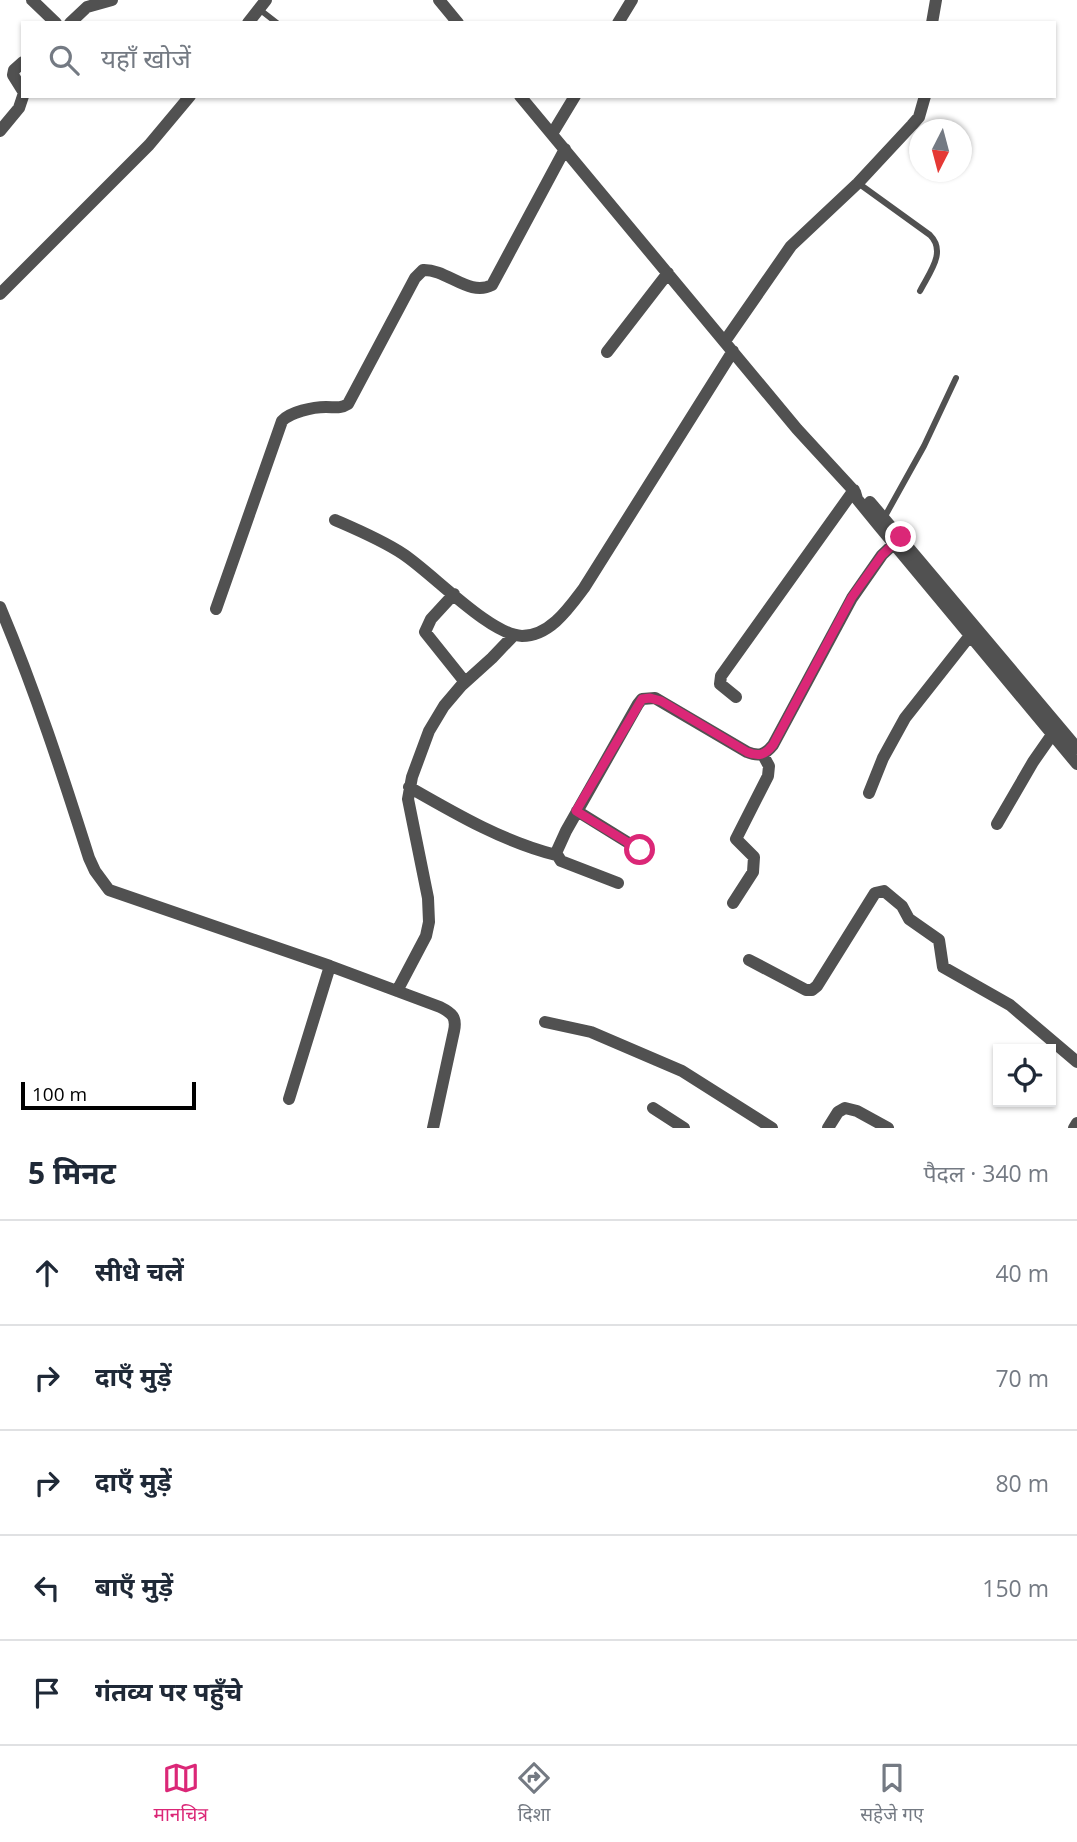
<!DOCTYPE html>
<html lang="hi">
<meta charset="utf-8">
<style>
body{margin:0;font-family:"Open Sans","Noto Sans Devanagari",sans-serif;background:#f6f6f7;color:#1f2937}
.controls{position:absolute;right:21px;bottom:21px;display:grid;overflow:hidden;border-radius:0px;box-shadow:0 2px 5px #0004}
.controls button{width:63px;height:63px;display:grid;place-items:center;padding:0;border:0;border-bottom:2px solid #e0e1e3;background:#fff;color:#1f2937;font:35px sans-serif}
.compass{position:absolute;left:909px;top:119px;width:63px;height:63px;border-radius:50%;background:#fff;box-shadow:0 2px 5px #0004;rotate:186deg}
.scale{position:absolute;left:21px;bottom:18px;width:175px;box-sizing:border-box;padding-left:7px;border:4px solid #000;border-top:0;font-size:19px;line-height:24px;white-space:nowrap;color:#000;-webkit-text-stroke:5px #fff;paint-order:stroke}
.stop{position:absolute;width:21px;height:21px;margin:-16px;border:5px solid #db2777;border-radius:50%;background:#fff}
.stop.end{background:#db2777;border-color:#fff;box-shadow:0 2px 7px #0008}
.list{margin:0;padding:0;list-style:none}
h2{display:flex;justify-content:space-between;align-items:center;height:91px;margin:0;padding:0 28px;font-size:30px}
h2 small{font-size:23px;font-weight:400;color:#747a83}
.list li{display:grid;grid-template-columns:46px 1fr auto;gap:21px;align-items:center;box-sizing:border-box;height:105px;padding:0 28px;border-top:2px solid #e0e1e3}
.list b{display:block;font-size:26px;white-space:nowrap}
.list em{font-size:23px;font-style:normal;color:#747a83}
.icon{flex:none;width:38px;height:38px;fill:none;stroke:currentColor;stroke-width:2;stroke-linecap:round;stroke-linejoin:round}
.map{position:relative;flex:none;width:1077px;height:1128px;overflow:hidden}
.search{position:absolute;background:#fff;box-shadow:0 2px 5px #0004;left:21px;right:21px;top:21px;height:77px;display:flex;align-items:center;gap:18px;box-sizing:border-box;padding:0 24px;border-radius:0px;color:#747a83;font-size:26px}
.sheet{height:616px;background:#fff}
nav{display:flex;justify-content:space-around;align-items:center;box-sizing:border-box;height:98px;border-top:2px solid #e0e1e3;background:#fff;font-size:19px;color:#747a83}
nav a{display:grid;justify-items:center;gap:4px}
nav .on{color:#db2777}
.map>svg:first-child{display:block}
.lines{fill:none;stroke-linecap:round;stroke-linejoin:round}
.lane{stroke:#515151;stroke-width:6}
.street{stroke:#515151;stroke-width:12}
.route{stroke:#db2777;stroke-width:9}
</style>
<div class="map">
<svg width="1077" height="1128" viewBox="0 0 1077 1128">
<rect width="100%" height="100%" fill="#fff"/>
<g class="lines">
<path class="lane" d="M259 9 277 23
M858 183 930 235C947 252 929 273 920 291
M884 518 924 446 956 378"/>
<path class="street" d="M32 0 56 23
M439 0 458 23
M70 23 87 7 112 0
M248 23 266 0
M618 23 632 0
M932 23 936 0
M23 62 14 70 13 75 23 91
M520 96 797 429 855 492 857 499 879 526 1077 764
M0 131 19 108 23 96
M552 134 575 96
M0 294 149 145 190 96
M725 341 791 246 858 183 912 125 919 117 925 96
M607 352 668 273
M870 502 1077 748
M335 520C358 530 382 540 403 554 432 573 490 635 522 636 550 636 569 608 584 588L733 351
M454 594 431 619 425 632 465 682
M0 607C35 690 62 773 89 858L95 871 109 890 330 966 440 1007C452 1013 457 1017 454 1031L433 1128
M216 609 282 421C290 412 313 407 326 407 335 407 340 409 348 404L415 278 423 270C447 269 469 297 492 285L565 149
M736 697 720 684 721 676 854 490
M409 787C456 814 504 842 556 855
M869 793 883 758 905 718 976 628
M577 811 640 850
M997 824 1033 762 1056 729
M618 883 561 861 556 853 566 831 638 704 642 699 655 698 747 752C759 757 765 755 773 745L852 598 882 555 901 537
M733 903 753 872 754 857 736 839 768 776 769 766 763 755
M749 960 806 990H812L817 986 875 893 884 891 902 906 909 919 939 940 943 967 1010 1005 1077 1062
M397 991 426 936 429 922 428 898 408 799 412 777 429 731 444 706 461 686 492 658 514 635
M545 1022 591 1032 682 1071 772 1128
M289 1099 330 966
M653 1108 684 1128
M828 1128 838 1112 845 1108 857 1111 888 1128
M1074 1128 1077 1123"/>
</g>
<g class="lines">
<path class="route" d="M640 850 576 811 642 699 650 698 661 701 747 752C759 757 765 755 773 745L852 597 882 555 901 537"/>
</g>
</svg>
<div class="controls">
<button><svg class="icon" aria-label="locate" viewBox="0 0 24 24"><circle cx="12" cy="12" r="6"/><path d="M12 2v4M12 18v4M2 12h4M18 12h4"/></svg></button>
</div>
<svg class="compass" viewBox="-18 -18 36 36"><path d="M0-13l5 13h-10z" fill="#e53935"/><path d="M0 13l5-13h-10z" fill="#747a83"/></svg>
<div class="scale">100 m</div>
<div class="stop" style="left:640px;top:850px"></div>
<div class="stop end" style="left:901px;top:537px"></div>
<div class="search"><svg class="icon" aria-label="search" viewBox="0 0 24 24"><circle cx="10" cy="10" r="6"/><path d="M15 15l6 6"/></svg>यहाँ खोजें</div>
</div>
<section class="sheet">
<h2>5 मिनट<small>पैदल · 340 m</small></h2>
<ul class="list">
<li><svg class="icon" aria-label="ahead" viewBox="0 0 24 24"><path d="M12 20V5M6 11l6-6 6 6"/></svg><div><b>सीधे चलें</b></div><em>40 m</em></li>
<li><svg class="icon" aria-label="right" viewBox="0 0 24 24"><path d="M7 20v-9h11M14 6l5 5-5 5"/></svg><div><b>दाएँ मुड़ें</b></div><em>70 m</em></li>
<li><svg class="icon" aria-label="right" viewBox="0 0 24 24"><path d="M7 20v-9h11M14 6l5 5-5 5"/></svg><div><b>दाएँ मुड़ें</b></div><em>80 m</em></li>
<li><svg class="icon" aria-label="left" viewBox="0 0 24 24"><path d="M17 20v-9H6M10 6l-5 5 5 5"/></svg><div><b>बाएँ मुड़ें</b></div><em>150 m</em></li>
<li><svg class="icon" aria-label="arrive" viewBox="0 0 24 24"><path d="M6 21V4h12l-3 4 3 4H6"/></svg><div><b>गंतव्य पर पहुँचे</b></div></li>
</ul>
</section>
<nav>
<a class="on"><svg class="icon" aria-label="map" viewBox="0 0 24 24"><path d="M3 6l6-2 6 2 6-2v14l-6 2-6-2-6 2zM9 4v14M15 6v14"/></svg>मानचित्र</a>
<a><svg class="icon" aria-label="directions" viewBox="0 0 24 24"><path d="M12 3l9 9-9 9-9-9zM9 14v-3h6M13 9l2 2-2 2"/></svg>दिशा</a>
<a><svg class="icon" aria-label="saved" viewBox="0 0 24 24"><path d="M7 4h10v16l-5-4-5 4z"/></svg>सहेजे गए</a>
</nav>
